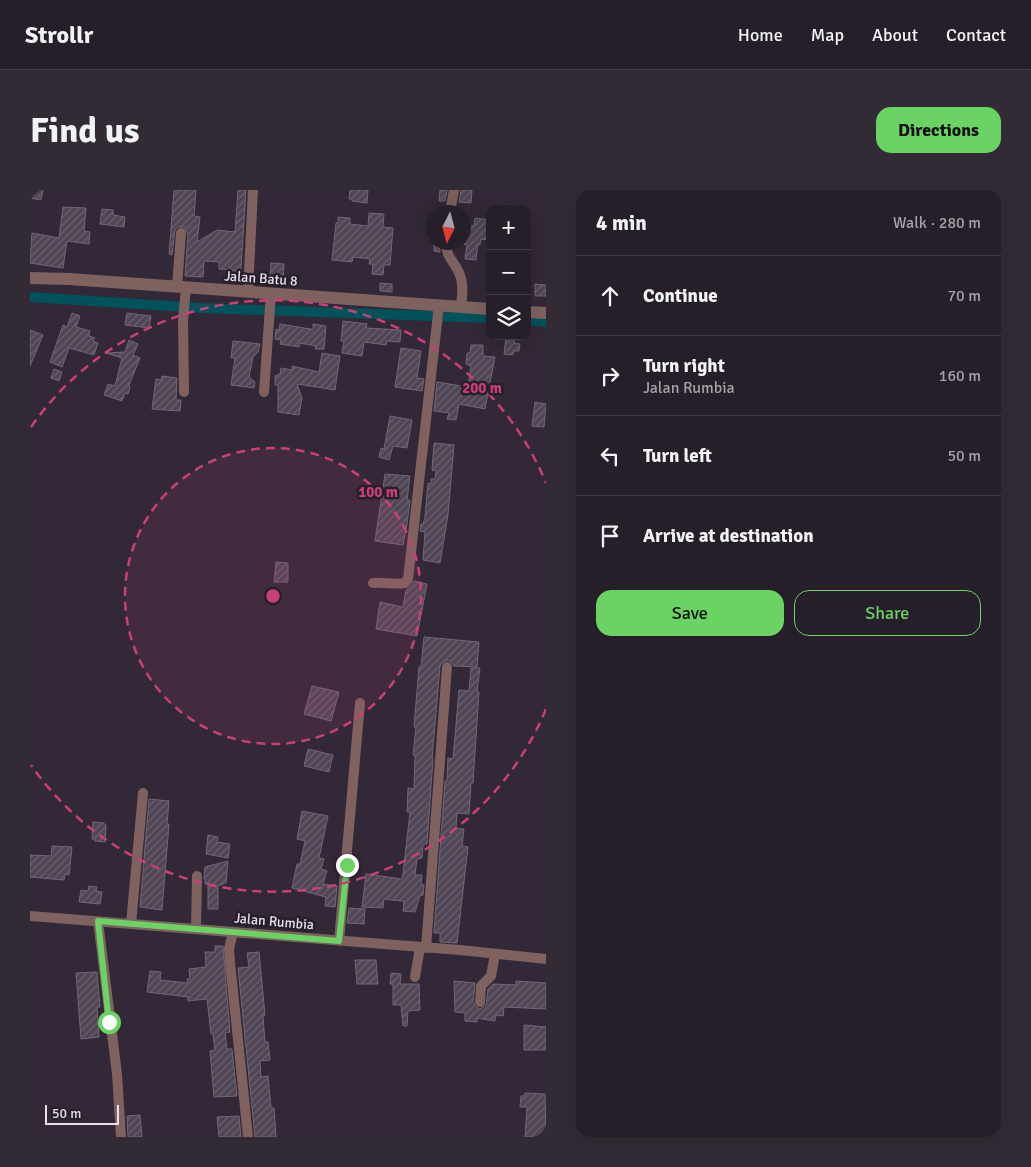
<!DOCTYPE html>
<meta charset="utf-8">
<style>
body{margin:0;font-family:Signika,sans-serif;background:#322b35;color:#f1f3f6}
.controls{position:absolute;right:15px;top:15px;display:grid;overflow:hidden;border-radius:10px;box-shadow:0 5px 20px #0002}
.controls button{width:45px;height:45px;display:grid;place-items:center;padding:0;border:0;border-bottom:1px solid #423c46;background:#261e29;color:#f1f3f6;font:25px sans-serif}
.compass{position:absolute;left:396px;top:15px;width:45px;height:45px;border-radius:50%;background:#261e29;box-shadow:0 5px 20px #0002;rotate:186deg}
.scale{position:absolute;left:15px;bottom:12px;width:74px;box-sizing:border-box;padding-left:5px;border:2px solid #e7e0ea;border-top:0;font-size:14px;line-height:18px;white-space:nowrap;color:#e7e0ea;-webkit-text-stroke:4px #281f2d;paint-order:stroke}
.stop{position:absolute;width:15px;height:15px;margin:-11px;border:4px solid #6ad364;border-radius:50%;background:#fff}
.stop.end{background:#6ad364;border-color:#fff;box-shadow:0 1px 5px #0008}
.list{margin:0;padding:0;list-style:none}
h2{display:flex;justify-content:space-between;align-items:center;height:65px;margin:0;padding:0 20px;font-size:21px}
h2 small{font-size:16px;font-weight:400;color:#a4a2a8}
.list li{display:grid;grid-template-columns:32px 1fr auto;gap:15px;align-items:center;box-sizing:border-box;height:80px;padding:0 20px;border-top:1px solid #423c46}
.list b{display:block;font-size:19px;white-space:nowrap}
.list p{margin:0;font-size:16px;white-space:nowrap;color:#a4a2a8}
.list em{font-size:16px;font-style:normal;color:#a4a2a8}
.actions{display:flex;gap:10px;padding:15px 20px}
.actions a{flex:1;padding:11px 0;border:1px solid #6ad364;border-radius:15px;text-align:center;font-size:18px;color:#6ad364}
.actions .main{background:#6ad364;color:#111}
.icon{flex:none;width:28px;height:28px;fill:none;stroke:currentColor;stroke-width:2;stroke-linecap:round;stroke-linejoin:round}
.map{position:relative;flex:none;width:516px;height:947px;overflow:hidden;border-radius:15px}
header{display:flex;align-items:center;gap:30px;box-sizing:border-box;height:70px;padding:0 25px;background:#261e29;border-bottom:1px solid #423c46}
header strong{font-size:24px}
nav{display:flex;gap:28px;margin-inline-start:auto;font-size:18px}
.intro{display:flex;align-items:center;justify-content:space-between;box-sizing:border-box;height:120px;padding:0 30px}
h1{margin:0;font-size:35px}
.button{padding:12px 22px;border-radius:15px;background:#6ad364;color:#111;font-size:18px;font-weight:700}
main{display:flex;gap:30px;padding:0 30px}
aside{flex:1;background:#261e29;border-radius:15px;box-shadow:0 5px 20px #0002}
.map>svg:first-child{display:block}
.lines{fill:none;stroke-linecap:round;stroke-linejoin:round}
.canal{stroke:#01525a;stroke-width:10}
.building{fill:url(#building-hatch);stroke:#726778}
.minor{stroke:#7f625f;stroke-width:10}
.tertiary{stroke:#7f625f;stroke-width:12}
.route{stroke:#6ad364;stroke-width:6}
.ring{fill:none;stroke:#c94078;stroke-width:2.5;stroke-dasharray:9 6}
.labels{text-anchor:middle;stroke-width:5;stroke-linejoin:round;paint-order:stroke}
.street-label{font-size:14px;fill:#e7e0ea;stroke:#281f2d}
.centre{fill:#c94078;stroke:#281f2d;stroke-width:2.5}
.ring-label{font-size:15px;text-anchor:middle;font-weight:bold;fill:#c94078;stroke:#281f2d;stroke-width:5;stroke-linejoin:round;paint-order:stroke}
</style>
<header>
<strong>Strollr</strong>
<nav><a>Home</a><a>Map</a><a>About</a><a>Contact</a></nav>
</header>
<div class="intro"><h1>Find us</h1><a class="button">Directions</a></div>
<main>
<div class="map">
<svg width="516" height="947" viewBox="0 0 516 947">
<defs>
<pattern id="building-hatch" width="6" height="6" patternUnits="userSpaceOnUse" patternTransform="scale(1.25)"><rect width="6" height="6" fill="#504555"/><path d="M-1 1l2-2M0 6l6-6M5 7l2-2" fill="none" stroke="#69606e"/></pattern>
</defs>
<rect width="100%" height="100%" fill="#322837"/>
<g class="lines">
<path class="canal" d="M0 107 171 118 460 128
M497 130 516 132"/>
</g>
<path class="building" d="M0 0H13L11 10 0 8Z
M144 0H166L164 26 170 27 167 52 187 40 205 42 208 0H216L210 93 201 92 203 80 189 79V72L174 71 173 87 155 86 158 44 154 37H148L145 40 142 65 139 64Z
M320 0H338L337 13 322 11V9H319Z
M410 0H417L415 11H409Z
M431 0H442L441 13 429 12Z
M33 17 56 18 54 41 60 42 59 54 37 51 33 78 0 73 2 43 29 48Z
M72 19 83 20V25L95 27 94 37 70 34Z
M339 23 354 24 353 37 363 38 360 75H354L353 85 342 84 343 74H339L340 69 323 67 322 72 302 70 306 33H308V27L320 28V34L338 36Z
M445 28 459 30 458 50 451 49 450 55 448 54 446 70 435 69 437 55 434 54V35L444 36Z
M404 52H409L410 62 404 61Z
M241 73 254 74 253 91 240 90Z
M350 93 362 94V102L350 101Z
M505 94 516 95V106H505Z
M42 123 50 126 46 137 60 141 59 146 65 148 63 151 68 153 64 165 39 158 32 177 20 172 33 135 37 137Z
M97 123 121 126 119 138 95 135Z
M313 131 337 134 336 138 371 140 370 152 357 151 356 155 334 152 332 166 312 163 314 151H311Z
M250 134 280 139H283V134L296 136 294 159H285L286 156 270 153 269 157 250 154 251 150 245 149 246 139 249 140Z
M0 140 13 145 0 176Z
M476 146 485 147 484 153 490 154 489 161H484L483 165 474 164Z
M99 150 108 154 103 165 110 168 99 195 100 197 98 204 95 203 92 211 74 205 78 194 85 196 92 168 76 163 95 162Z
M203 151 230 154 228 162 223 167 219 187 225 192 224 198 201 195 205 168H201Z
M441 155H453V166L465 167 455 219 429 214 426 230 417 229 419 223 404 221 407 192 438 197 441 176 436 174 437 163H440Z
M371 158 391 161 387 188 394 189 392 201 365 197Z
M292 163 310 166 305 200 267 194 272 208 269 225 248 222V195H245V186L250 184 251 178 262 180V176L289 182Z
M24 179 32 182 29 191 21 188Z
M132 186 147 188 146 210H151L150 221 122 219 126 189 131 190Z
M505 212 516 214 514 237 502 236Z
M360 226 382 230 377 258 363 256 359 270 349 267 351 258 354 259Z
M404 253 424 255 418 325 410 373 393 370 395 342 390 341 391 334H393L395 327 398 293 401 294V289H405L406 281 402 280Z
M355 284 380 286 377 310H380L377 334 373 355 345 351Z
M246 372 258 373V392H244Z
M384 391 397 394 387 446 346 439 350 412 373 417 376 400 380 397Z
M394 447 449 452 447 477 424 476 421 472 417 470 412 473 410 476 402 569H403L397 654H393L392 668 387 669 385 685H392L391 694 394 695 393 705 390 706 385 722 373 721 374 711 362 710 354 709 353 718 332 717 336 684 372 689 373 684 380 622H377L378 598 384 599 385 565H383L386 537H384L389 477H391Z
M441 478H450L447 502H449L443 593H441L439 624 427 623 426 638 434 639 432 656 438 657 427 753 410 752V743H404L415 591H417L418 568 423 569 429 500 439 501Z
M282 496 309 502 301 531 274 524Z
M278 559 303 565 299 582 274 576Z
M119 609 139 611 137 634H139L132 720 110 717Z
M272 621 298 626 289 668 294 669 291 679 297 681 293 694 307 696 305 717 295 716 296 707 262 698 267 674H270L275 651 267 649Z
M63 632 74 633V634L76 635 75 652 65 651V649H62Z
M178 645 188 647 187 652 200 654 198 668 176 664Z
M22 656 42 657 39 685 35 684 34 690 0 687V665L21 666Z
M198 671 196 693H193L192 695H188V719H178V694H175V689H174L175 677Z
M59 696 67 697 66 701 72 702 70 714 49 712 51 700 58 701Z
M319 718 335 719 334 734 317 733Z
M185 756H193L200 842 195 843 197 859H202L207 906 184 907 180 861 185 860 183 844H181L177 809 158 811V807L117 802 120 781 131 782 130 790 158 793 157 789H160L159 779 176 777 175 762H185Z
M229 762 235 825 233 826 235 852H238L240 870 230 871 231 887 238 886 241 918H244L246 947H225L208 778 219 777 217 763Z
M325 770H346L348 794H327Z
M67 782 70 817H67L69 847 51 849 46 783Z
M361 783 371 784 370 794H389L390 820 378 821 377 836H373L371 815H363V794H360Z
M424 791 445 793 443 812 446 817 450 819 456 815 458 799 463 794 486 795V791L516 793V819L474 817 473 826 466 825 465 831 447 828V832L435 831V823L425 822Z
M494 835 516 837V860H494Z
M495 903 515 904 516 947H495L497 917H490L491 906H494Z
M110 925 112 947H98L97 926Z
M209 926 211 947H189L187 927Z"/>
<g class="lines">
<path class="minor" d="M420 22 424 0
M416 52C416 69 425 71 430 85 434 95 432 106 431 117
M147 97 151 43
M218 102 223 0
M154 202 153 131 156 97
M234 202 241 103
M343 393C354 392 364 395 375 393L378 389 408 124 407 115
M0 726 430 760 516 769
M68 731 87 884 91 947
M101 734 113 603
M166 739 167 686
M203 742 199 759 200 772 218 947
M309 751 330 513
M396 758 417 477
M385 787 390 757
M450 812 451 796 461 786 465 764"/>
<path class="tertiary" d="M0 88 39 89 460 119
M497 122 516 123"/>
</g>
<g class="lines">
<path class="route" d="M79 832 68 731 309 751 317 675"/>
</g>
<circle cx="243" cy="406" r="148" fill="#c94078" fill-opacity=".12"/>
<g class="ring">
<circle cx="243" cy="406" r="148"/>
<path d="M516 519A295 295 0 0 1 1 575M1 237A295 295 0 0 1 516 293"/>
</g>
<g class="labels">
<g class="street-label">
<text transform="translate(231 88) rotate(4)" y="5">Jalan Batu 8</text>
<text transform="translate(244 731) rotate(5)" y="5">Jalan Rumbia</text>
</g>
</g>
<circle cx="243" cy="406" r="8" class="centre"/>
<g class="ring-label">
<text x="452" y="203">200 m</text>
<text x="348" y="307">100 m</text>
</g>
</svg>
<div class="controls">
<button>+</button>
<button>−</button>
<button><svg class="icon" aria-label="layers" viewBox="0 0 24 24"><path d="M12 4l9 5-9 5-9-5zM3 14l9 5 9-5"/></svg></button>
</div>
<svg class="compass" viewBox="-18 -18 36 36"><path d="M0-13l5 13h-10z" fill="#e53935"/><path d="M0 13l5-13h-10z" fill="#a4a2a8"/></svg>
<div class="scale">50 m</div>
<div class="stop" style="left:79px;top:832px"></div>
<div class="stop end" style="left:317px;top:675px"></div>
</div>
<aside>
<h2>4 min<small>Walk · 280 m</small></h2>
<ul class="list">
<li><svg class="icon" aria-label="ahead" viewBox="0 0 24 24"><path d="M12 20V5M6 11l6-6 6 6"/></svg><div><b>Continue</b></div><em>70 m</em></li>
<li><svg class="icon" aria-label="right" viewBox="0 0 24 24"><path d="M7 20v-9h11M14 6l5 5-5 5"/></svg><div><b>Turn right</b><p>Jalan Rumbia</p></div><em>160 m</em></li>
<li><svg class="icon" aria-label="left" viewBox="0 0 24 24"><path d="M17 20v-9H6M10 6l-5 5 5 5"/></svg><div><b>Turn left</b></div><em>50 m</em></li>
<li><svg class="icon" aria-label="arrive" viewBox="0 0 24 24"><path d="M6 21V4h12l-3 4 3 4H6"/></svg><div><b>Arrive at destination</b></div></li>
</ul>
<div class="actions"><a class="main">Save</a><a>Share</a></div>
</aside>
</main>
